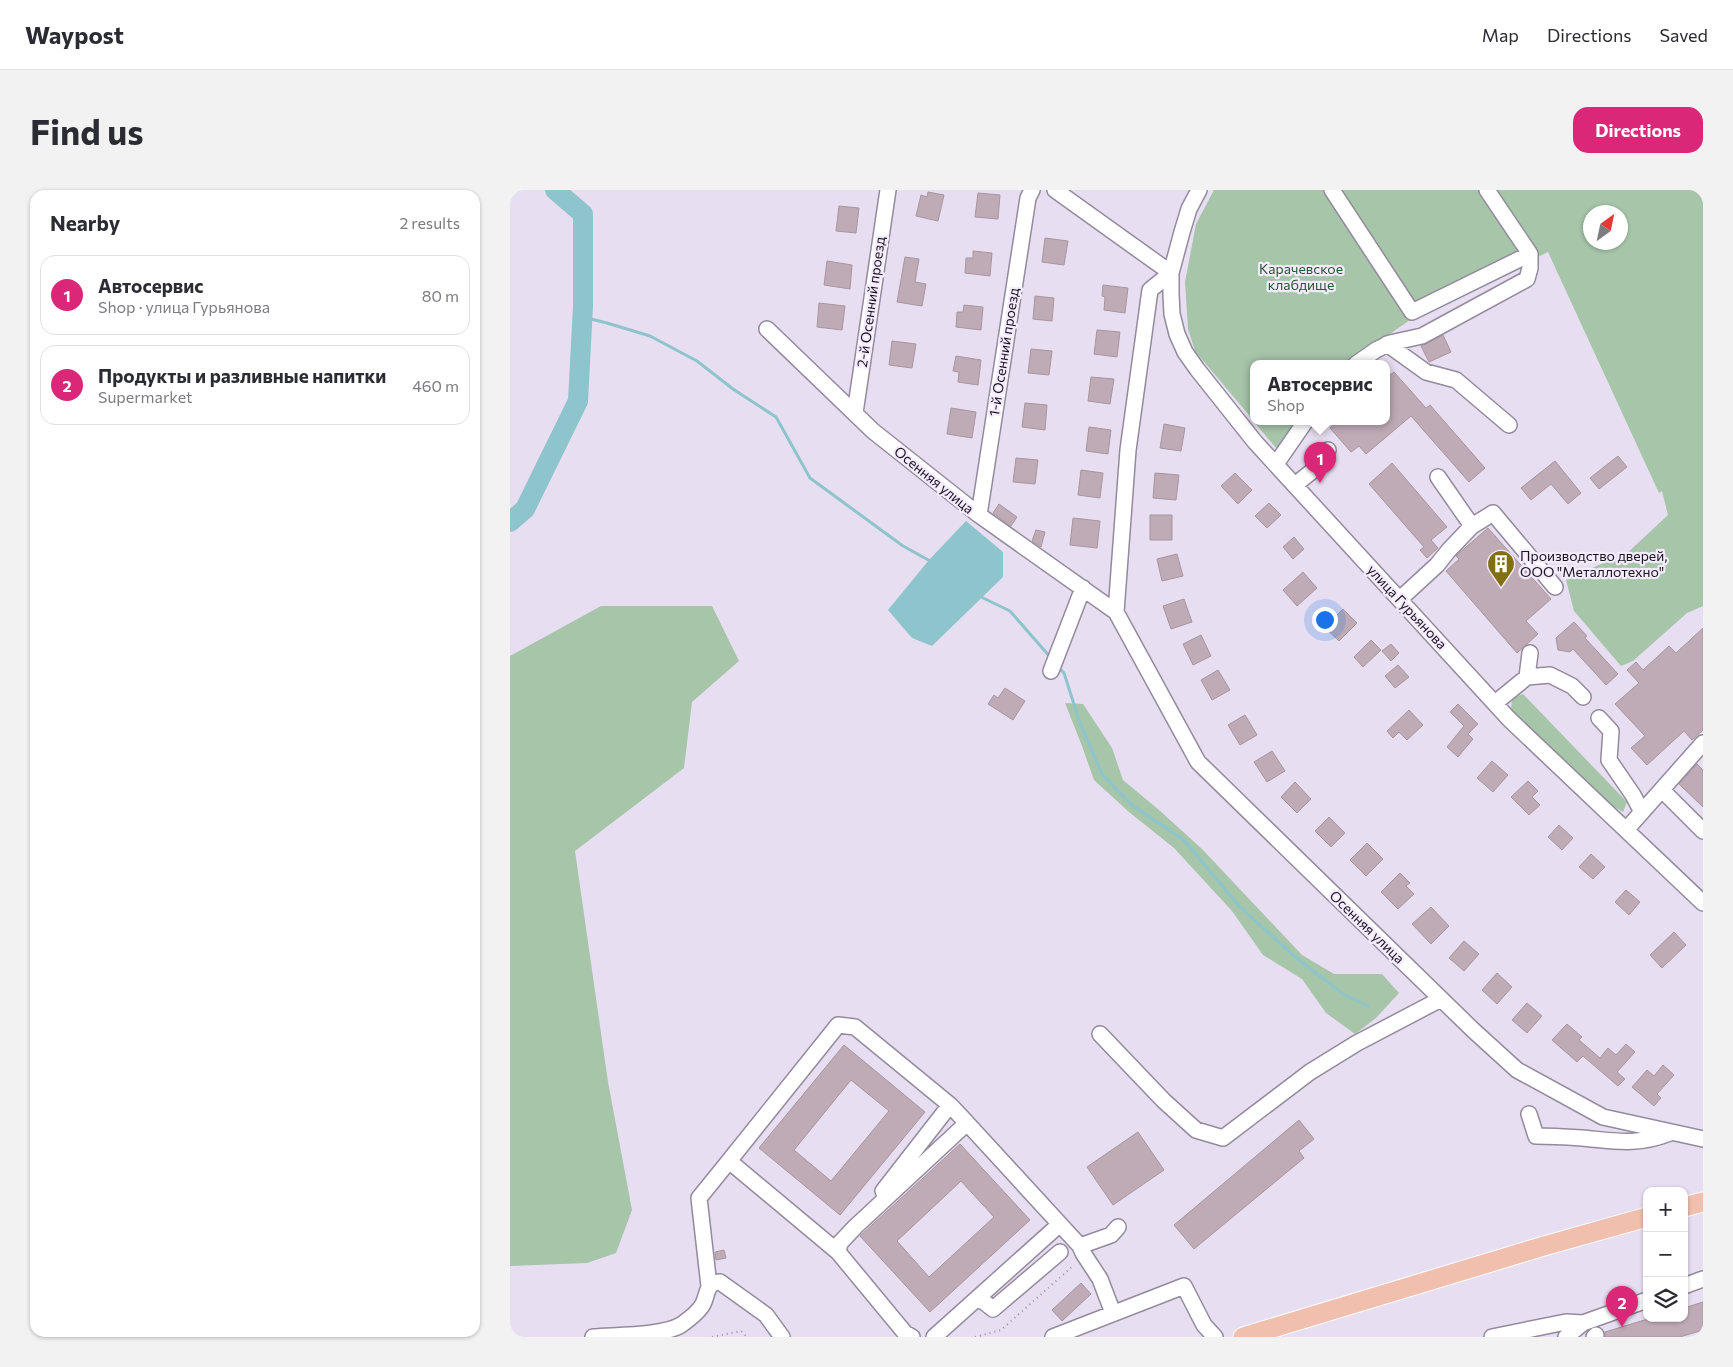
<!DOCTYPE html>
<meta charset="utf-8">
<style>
body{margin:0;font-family:Commissioner,sans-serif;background:#f2f2f3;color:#2b2b33}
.controls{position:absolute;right:15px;bottom:15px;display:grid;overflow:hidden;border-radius:10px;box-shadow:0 1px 4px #0004}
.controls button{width:45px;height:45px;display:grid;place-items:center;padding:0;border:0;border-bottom:1px solid #e1e1e2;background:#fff;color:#2b2b33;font:25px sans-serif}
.compass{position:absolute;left:1073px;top:15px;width:45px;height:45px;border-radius:50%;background:#fff;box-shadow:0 1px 4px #0004;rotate:33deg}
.you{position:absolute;left:814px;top:429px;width:18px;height:18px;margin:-12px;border:4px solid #fff;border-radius:50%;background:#1a73e8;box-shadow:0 0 0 8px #1a73e833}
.badge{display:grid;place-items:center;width:32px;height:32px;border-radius:50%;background:#db2777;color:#fff;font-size:16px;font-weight:700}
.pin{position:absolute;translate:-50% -41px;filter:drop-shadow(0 1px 2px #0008)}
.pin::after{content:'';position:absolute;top:26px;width:18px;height:15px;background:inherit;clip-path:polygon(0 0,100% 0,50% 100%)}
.popup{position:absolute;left:740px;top:170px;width:140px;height:65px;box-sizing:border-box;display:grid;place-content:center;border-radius:10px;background:#fff;filter:drop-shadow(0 1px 4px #0005);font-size:16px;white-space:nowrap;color:#7c7c81}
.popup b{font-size:19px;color:#2b2b33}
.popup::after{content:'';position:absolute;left:50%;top:100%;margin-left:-10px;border:10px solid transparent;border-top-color:#fff}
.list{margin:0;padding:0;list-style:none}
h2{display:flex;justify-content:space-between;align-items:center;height:65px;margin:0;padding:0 20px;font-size:21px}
h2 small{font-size:16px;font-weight:400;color:#7c7c81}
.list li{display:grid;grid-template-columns:32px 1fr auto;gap:15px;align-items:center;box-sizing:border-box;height:80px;margin:0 10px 10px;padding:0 10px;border:1px solid #e1e1e2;border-radius:15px}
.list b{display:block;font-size:19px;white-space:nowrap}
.list p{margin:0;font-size:16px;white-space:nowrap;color:#7c7c81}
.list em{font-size:16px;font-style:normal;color:#7c7c81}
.icon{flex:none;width:28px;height:28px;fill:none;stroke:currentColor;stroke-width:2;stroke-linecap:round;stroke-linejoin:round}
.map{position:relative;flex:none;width:1193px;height:1147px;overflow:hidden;border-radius:15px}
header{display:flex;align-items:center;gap:30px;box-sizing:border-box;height:70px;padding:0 25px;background:#fff;border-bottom:1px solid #e1e1e2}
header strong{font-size:24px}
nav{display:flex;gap:28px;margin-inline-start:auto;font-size:18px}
.intro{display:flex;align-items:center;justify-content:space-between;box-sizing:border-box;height:120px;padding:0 30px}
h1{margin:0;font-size:35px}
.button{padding:12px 22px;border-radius:15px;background:#db2777;color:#fff;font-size:18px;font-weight:700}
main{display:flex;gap:30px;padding:0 30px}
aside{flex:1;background:#fff;border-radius:15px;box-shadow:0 1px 4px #0004}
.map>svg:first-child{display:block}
.green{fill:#a6c5a9;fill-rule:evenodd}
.water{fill:#8ec4cc}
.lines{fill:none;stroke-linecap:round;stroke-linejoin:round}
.stream{stroke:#8ec4cc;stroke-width:3}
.river{stroke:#8ec4cc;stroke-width:20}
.building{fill:#bfabb5;stroke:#a8959f;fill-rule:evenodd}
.minor-casing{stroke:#938b9c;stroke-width:18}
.major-casing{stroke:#fff;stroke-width:21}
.path{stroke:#9d97a5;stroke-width:2;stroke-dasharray:1 4;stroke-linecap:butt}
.minor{stroke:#fff;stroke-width:15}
.major{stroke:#f1bfad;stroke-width:19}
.labels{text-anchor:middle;stroke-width:4.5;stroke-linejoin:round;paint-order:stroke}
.park-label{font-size:14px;fill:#24572f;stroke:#f4ebfe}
.street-label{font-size:14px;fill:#17141a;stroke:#f4ebfe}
.poi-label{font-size:14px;fill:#17141a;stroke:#f4ebfe;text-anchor:start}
</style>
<header>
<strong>Waypost</strong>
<nav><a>Map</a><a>Directions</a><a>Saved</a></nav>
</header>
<div class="intro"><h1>Find us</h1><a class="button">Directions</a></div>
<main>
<aside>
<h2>Nearby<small>2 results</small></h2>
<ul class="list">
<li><span class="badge">1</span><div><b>Автосервис</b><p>Shop · улица Гурьянова</p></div><em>80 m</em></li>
<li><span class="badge">2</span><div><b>Продукты и разливные напитки</b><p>Supermarket</p></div><em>460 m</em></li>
</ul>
</aside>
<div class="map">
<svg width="1193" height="1147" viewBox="0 0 1193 1147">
<rect width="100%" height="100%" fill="#e7def1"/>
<path class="green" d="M704 0H1193V416L1177 423 1123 471 1111 476 1064 421 1056 390 1104 368 1113 367 1158 325 1152 301 1149 303 1038 62 907 125 837 174H744V231L685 161 678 139 675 92 686 34ZM1080 22H1110V52H1080Z
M744 232H787L767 259Z
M91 416H202L229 471 182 512 174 578 65 661 98 892 122 1020 106 1063 77 1073 0 1076V466Z
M1013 504 1117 612 1113 622 1103 616 1001 521 1002 508Z
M555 513 573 514 602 558 613 590 649 620 692 659 792 765 824 784H872L889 803 866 828 845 844 816 823 792 789 753 765 722 721 664 658 619 622 584 590 572 556Z"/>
<path class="water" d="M456 331 493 362V387L422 456 402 448 378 420 419 370Z"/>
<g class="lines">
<path class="stream" d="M73 127 97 133 140 146 187 171 223 199 266 227 300 288 393 356 422 372
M469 406 500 421 541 468
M548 477 554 483 570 533 592 584 623 616 674 650 728 715 784 766 833 804 858 816"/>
<path class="river" d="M0 332 15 319 68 211 73 116V24L45 0"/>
</g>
<path class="building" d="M418 2 434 5 428 31 406 26 411 5 417 7Z
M468 3 490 5 488 29 465 27Z
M329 16 349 18 346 43 326 41Z
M535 48 558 51 554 75 532 72Z
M463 61 482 63 480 86 455 83 456 68H463Z
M395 67 409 69 405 92 416 94 412 116 387 112Z
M317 71 342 75 340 99 314 95Z
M593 95 618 98 615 123 594 120 595 107 592 106Z
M525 106 544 108 542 131 523 129Z
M309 113 335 116 332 140 307 137Z
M454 115 473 117 471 140 446 137 447 122H453Z
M587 140 610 142 607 167 584 164Z
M933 145 941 162 919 172 911 156Z
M382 151 406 154 402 178 379 175Z
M521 159 542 161 539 185 518 183Z
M446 166 471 170 468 195 448 192 449 182 443 181Z
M884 182 916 218 920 215 975 278 959 292 901 226 856 264 849 256 841 262 820 238 827 232H876V188Z
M581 187 604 189 600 214 578 211Z
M515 213 537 215 535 240 512 237Z
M441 218 466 222 462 248 437 244Z
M654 234 675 238 671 261 650 258Z
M579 237 601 240 598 264 576 261Z
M1108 266 1117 277 1089 299 1080 288Z
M506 268 528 270 525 294 503 292Z
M1045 271 1071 303 1058 314 1041 294 1021 310 1011 298Z
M882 273 937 337 921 350 928 358 917 368 910 360 914 357 859 294Z
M571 280 593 283 590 308 568 305Z
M645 283 669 285 666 310 643 308Z
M725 283 742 300 728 314 711 296Z
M759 313 771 325 757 338 745 326Z
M489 314 507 327 501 336 483 323Z
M640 325H662V350H640Z
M563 328 590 331 587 358 560 355Z
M978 338 1041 409 1016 431 1028 444 1007 463 936 381 949 369 946 366 948 364Z
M526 340 535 342 531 357 522 351Z
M784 347 794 359 783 369 773 357Z
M667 364 673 386 652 391 647 369Z
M793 382 807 398 787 416 773 400Z
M674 409 682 432 661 439 653 416Z
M817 419 825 427 833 419 847 433 829 451 807 430Z
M1064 432 1077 446 1075 448 1108 484 1096 495 1063 459 1060 462 1048 460 1046 448Z
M1193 438V540L1182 550 1174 541 1137 575 1121 558 1135 546 1105 514 1129 493 1117 480 1126 472 1133 480 1159 456 1166 463Z
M691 445 701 466 683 475 673 454Z
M861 450 871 460 853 477 844 467Z
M881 454 889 463 881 471 872 461Z
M888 475 899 487 885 498 875 486Z
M708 480 720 500 702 510 691 490Z
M495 498 515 511 503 530 478 514 484 505 488 508Z
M948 514 968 534 958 544 963 549 948 567 937 557 954 536 940 522Z
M899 520 913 535 897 550 889 542 883 548 877 541Z
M735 525 747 545 730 555 718 535Z
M762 561 775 581 757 592 744 572Z
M982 571 998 585 983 602 967 588Z
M1187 574 1193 580V617L1169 594Z
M1018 591 1028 601 1022 607 1030 615 1019 625 1001 607Z
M785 592 801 609 787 623 771 607Z
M819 627 835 643 821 657 805 641Z
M1049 635 1063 648 1052 660 1038 647Z
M857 653 873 669 856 686 840 670Z
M1081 664 1095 677 1083 689 1069 677Z
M890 683 900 693 896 696 904 704 888 719 871 702Z
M1116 700 1130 712 1119 725 1105 712Z
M921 717 939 736 921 754 902 734Z
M1164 742 1176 755 1152 778 1140 765Z
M954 751 969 764 954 781 939 768Z
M987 783 1002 797 987 814 972 800Z
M1017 813 1032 826 1017 843 1002 830Z
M1057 834 1072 847 1069 850 1090 868 1098 858 1106 865 1116 854 1125 862 1107 882 1115 889 1108 896 1073 866 1067 872 1042 850Z
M334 855 415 922 330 1025 249 958ZM341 890 379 921 321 991 284 960Z
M1153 875 1164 885 1147 904 1151 908 1144 916 1122 897 1137 880 1144 886Z
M789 930 804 949 789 961 794 968 684 1059 664 1035Z
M628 942 654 980 603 1015 577 977Z
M450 954 520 1030 420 1122 350 1046ZM451 991 484 1027 419 1087 387 1051Z
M214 1060 216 1068 206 1070 205 1062Z
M571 1093 581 1104 552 1131 542 1120Z
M1193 1112V1140L1170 1147H1095V1142L1141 1128H1174V1118Z"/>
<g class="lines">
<defs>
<path id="minor" d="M545 0 661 83
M689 0 679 19 672 42 661 83V104L662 124 667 144 675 162 687 179 745 252 999 529 1193 713
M822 0 902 122 1020 64 977 0
M257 139 363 241 469 325 606 422 688 572 963 840 1007 880 1093 927 1193 949
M877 154 916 182 946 190 999 235
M846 174 866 160 880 153 912 146 1017 89 1020 78V64
M345 223 378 0
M766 274 795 232
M785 295 801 282 818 260
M469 325 518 8 522 0
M962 336 983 323 1045 397
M890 409 927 375 939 360 962 336 928 287
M606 422 618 260 640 100 661 83
M541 481 573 398
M1017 487 1020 463
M985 513 1017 487 1040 485 1062 496 1073 507
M1089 528 1101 541 1099 570 1123 605 1132 622
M1152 600 1193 641
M1116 640 1193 553
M590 844 654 911 686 940 713 948 800 882 847 853 931 809
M1019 924 1026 946C1041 946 1057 947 1072 948 1105 951 1127 956 1160 943
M219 971 328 835 345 837 440 915 457 933
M373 1001 440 915
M570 1056 573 1063 590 1089 603 1123
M328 1062 330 1053 345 1037 457 933 570 1056 601 1045 608 1037
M199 1096 189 1008 219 971 328 1062 395 1143 402 1147
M1174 1096 1193 1089
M469 1108 483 1119 550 1062
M83 1147C105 1145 153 1146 171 1135 178 1130 189 1122 193 1114 198 1104 196 1092 210 1092L256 1125 272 1147
M424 1147 550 1034
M543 1147 674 1096 694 1135 705 1147
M982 1147 1056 1132 1073 1133
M1056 1147 1073 1133 1137 1110
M1084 1147 1086 1145"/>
<path id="major" d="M1174 1017 1193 1012
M733 1147 1034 1056 1137 1027"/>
</defs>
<use href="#minor" class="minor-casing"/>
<use href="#major" class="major-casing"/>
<path class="path" d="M202 1147 231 1141 237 1147
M465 1147 491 1140 564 1075"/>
<use href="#minor" class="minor"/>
<use href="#major" class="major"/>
</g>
<defs>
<symbol id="building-pin" viewBox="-11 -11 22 30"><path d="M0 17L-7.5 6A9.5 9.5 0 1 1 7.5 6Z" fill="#827010" stroke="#f4ebfe"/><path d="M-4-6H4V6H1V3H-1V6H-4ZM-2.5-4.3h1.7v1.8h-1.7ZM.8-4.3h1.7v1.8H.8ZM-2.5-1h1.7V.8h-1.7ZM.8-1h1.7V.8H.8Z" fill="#fff"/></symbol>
</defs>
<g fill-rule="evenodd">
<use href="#building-pin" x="975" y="358" width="32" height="43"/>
</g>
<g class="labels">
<g class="park-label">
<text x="791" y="84">Карачевское<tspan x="791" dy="16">клабдище</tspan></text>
</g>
<g class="street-label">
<text transform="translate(361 112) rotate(-82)" y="5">2-й Осенний проезд</text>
<text transform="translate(494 162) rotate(-81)" y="5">1-й Осенний проезд</text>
<text transform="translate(424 290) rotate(39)" y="5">Осенняя улица</text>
<text transform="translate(897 417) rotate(47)" y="5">улица Гурьянова</text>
<text transform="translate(857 737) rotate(44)" y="5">Осенняя улица</text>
</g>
<g class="poi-label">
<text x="1010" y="371">Производство дверей,<tspan x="1010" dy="16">ООО "Металлотехно"</tspan></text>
</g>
</g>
</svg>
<div class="controls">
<button>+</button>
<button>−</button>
<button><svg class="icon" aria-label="layers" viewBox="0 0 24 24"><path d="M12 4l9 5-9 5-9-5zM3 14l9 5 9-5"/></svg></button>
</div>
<svg class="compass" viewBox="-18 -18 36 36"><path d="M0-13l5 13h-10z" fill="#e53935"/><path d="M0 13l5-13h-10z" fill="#7c7c81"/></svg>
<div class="you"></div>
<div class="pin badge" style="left:810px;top:293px">1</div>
<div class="popup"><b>Автосервис</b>Shop</div>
<div class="pin badge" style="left:1112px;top:1137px">2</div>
</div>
</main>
